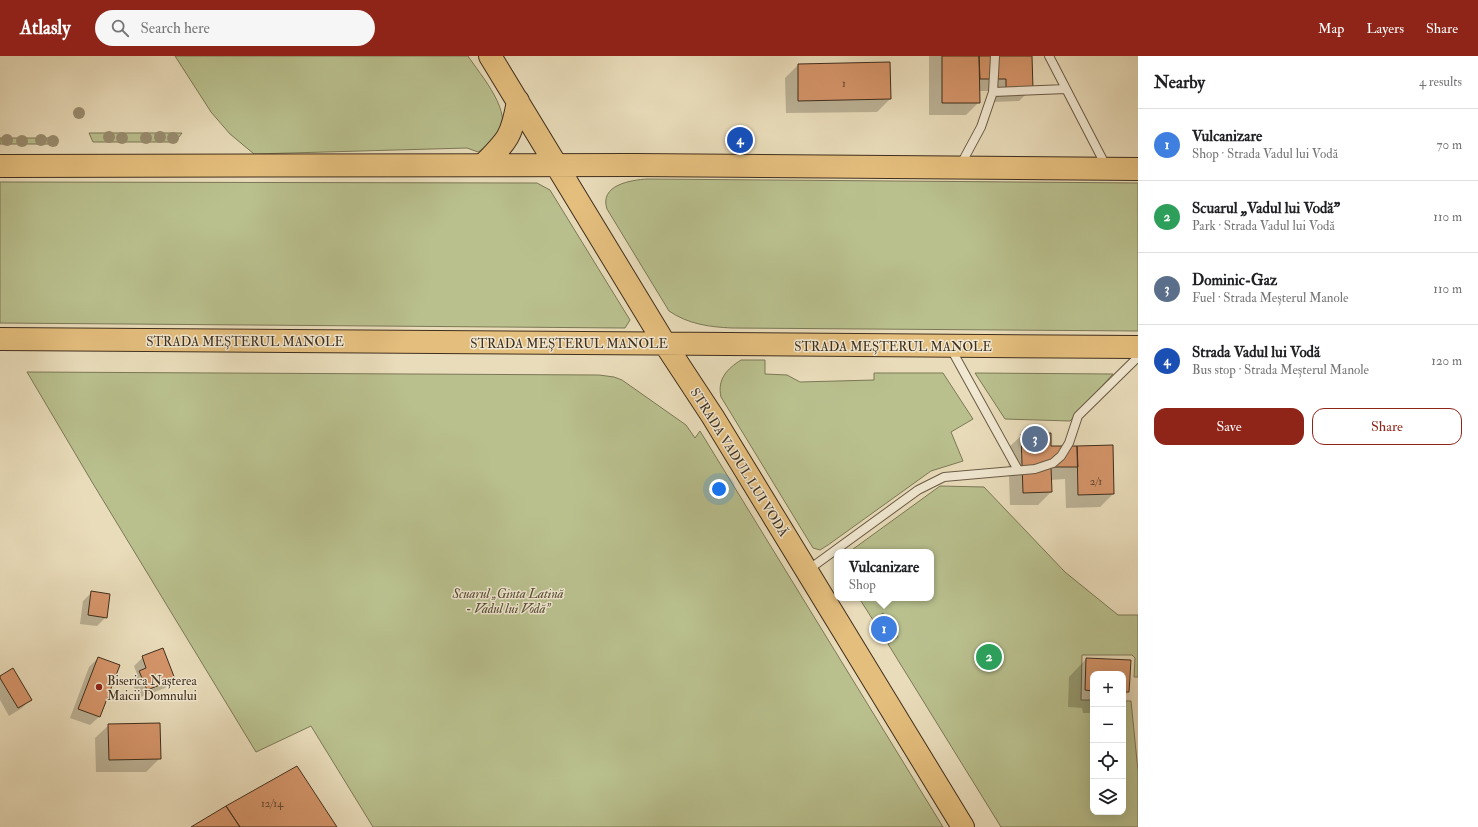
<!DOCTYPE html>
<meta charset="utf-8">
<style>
body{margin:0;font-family:"IM FELL Double Pica",serif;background:#f6f6f6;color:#202124}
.controls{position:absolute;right:12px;bottom:12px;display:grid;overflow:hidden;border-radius:8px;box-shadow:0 4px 16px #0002}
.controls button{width:36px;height:36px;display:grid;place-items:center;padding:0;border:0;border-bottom:1px solid #e0e0e0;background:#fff;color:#202124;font:20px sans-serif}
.you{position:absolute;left:719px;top:433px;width:14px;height:14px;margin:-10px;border:3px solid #fff;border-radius:50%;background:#1a73e8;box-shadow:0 0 0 6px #1a73e833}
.badge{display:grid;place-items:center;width:26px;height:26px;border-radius:50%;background:#8f2418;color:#fff;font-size:13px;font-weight:700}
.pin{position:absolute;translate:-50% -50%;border:2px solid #fff;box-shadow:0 1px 4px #0006}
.popup{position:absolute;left:834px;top:493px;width:100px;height:52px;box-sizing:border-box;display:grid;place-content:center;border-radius:8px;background:#fff;filter:drop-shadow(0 1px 3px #0005);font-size:13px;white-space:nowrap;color:#757577}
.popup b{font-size:15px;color:#202124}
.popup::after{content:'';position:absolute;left:50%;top:100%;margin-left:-8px;border:8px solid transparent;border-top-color:#fff}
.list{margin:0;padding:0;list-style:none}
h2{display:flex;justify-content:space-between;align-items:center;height:52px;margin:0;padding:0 16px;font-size:17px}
h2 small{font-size:13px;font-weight:400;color:#757577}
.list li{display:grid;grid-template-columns:26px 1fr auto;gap:12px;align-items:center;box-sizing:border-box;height:72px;padding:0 16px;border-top:1px solid #e0e0e0}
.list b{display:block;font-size:15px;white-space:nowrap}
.list p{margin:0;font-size:13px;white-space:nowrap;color:#757577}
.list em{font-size:13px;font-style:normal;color:#757577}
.actions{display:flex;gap:8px;padding:12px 16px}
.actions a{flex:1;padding:9px 0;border:1px solid #8f2418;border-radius:12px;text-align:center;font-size:14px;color:#8f2418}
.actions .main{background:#8f2418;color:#fff}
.icon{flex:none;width:22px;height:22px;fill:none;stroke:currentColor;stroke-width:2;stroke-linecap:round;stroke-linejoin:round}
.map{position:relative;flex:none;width:1138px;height:771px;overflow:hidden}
header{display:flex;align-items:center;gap:24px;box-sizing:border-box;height:56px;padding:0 20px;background:#8f2418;color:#fff}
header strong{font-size:19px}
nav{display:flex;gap:22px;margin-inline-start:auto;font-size:14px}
.search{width:280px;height:36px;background:#f6f6f6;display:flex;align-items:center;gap:10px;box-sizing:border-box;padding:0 14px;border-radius:22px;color:#757577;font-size:15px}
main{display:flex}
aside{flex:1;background:#fff}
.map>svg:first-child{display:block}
.green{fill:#b9c08e;stroke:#7c7856}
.shadow{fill:#0003}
.building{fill:#d5956a;stroke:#402f1d}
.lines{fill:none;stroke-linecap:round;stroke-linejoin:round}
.service-casing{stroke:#6a5a44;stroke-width:10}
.primary-casing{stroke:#402f1d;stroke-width:24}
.service{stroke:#f1e8d2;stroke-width:8}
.primary{stroke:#e4be7d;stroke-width:22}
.tree{fill:#998d70}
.poi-dot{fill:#8f2418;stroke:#f1e8d2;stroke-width:1.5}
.labels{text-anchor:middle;stroke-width:3;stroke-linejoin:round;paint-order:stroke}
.number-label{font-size:11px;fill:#654830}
.street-label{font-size:13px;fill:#402f1d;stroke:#f1e8d2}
.park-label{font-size:13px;font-style:italic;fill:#584c34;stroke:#f1e8d2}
.poi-label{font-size:13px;fill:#402f1d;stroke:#f1e8d2;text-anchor:start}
</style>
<header>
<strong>Atlasly</strong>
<div class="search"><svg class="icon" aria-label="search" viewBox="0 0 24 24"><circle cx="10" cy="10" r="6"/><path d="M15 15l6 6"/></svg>Search here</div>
<nav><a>Map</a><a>Layers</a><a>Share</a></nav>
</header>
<main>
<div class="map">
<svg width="1138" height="771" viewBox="0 0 1138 771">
<rect width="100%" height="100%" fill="#e9dcba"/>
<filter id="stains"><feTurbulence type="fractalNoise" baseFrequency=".005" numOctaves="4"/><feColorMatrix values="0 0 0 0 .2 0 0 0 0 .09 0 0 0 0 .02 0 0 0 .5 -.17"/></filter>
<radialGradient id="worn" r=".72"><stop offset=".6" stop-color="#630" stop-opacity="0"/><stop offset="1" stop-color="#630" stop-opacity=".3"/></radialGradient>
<path class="green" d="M175 0H468C481 20 515 57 498 81 494 87 484 92 478 96L467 92 254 98 230 78 211 56Z
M89 77H182L175 86H93Z
M0 82H56L57 88H0Z
M647 123 1138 127V275L732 272C709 271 688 268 669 255L607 153C599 129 631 124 647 123Z
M0 126 537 127 550 134 630 264 625 272 0 267Z
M741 304H765V318L787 319 800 326 874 324V317H943L973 363 951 376 963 405 931 415 828 489 820 494 813 492 721 341C717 323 727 313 741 304Z
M27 316 599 319 614 321 622 324 686 369 695 382 700 375 943 771H373L311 670 256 696 92 426Z
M975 317 1113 318 1070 365 1005 363Z
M940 430 984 431 1065 516 1118 559H1138V621H1134L1135 602 1132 599H1082L1081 644H1093V756H1123V645H1131L1138 715V771H1001L888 588 898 581 883 557 873 564 859 542H931V496H849Z"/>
<path class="shadow" d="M929 0H1031L1032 32 1019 45 993 46V35H979V46L966 59H929Z
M798 9 890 43 877 56 786 57 785 22Z
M1022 379 1050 391 1112 390 1113 438 1100 451 1066 452 1065 423 1050 424 1051 436 1038 449H1010L1008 392Z
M92 536 106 561 97 570 80 568 83 545Z
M143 601 174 623 165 632 138 642 131 624 137 618 134 610Z
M98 602 99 661 90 669 70 662 89 611Z
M1086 603 1130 605 1128 636 1123 641V618H1093V657H1083L1082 652 1068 651 1069 621Z
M0 621 31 643 22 652 9 660 0 644Z
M109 669 160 702 146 716H96L95 682Z"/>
<path class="building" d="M942 0H979L980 47H942Z
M979 0H1032L1033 33H1006V23H980Z
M890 6 891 43 798 45V8Z
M1051 377V390H1077L1078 411H1051L1052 436 1023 437 1021 378Z
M1113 389 1114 438 1078 439 1077 390Z
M91 535 110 538 107 562 88 559Z
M163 592 175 623 147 634 139 615 146 612 142 600Z
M98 601 120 609 100 661 78 653Z
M1086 602 1131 604 1129 636H1123V618H1093V635L1085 634Z
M13 612 32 644 18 652 0 622V620Z
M160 667 161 703 109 704 108 668Z
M297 710 337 771H240L226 750Z
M226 750 240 771H191Z"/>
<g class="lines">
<defs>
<path id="service" d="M1049 0 1106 110
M993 36 1066 33
M960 110 981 71 993 36 995 0
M950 291 1018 414
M808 514 918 434 944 421 1035 413 1053 407 1061 400 1069 387 1078 360 1138 301"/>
<path id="primary" d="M490 0 665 288 713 361 963 771
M483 109C508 84 512 80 518 45
M0 110 634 109 1138 113
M0 283 1138 291"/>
</defs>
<use href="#service" class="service-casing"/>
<use href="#primary" class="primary-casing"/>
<use href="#service" class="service"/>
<use href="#primary" class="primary"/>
</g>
<g class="tree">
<circle cx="79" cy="57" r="6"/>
<circle cx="109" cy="81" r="6"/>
<circle cx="160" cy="81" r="6"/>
<circle cx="122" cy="82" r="6"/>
<circle cx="146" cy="82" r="6"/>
<circle cx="173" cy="82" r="6"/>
<circle cx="7" cy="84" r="6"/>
<circle cx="41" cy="84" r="6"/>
<circle cx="22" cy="85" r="6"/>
<circle cx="53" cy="85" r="6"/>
</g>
<circle class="poi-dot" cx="99" cy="631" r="4"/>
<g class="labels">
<g class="number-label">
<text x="844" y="31">1</text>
<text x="1096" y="429">2/1</text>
<text x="272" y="751">12/14</text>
</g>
<g class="street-label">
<text x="245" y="290">STRADA MEȘTERUL MANOLE</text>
<text x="569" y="292">STRADA MEȘTERUL MANOLE</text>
<text x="893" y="295">STRADA MEȘTERUL MANOLE</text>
<text transform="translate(740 406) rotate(58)" y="5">STRADA VADUL LUI VODĂ</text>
</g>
<g class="park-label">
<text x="508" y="542">Scuarul „Ginta Latină<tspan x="508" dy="15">- Vadul lui Vodă”</tspan></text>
</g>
<g class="poi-label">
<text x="107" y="629">Biserica Nașterea<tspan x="107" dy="15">Maicii Domnului</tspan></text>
</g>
</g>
<rect width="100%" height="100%" filter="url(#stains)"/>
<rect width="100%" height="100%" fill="url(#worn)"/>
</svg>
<div class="controls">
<button>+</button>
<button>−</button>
<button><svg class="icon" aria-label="locate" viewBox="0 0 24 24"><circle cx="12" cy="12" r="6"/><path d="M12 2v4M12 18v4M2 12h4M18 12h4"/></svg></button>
<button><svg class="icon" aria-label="layers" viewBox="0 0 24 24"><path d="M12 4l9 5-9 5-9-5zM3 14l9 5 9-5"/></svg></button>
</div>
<div class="you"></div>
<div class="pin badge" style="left:884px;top:573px;background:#3f7fe0">1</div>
<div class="popup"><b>Vulcanizare</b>Shop</div>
<div class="pin badge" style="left:989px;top:601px;background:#2e9e5b">2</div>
<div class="pin badge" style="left:1035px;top:383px;background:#5c6f8a">3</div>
<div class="pin badge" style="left:740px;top:84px;background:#1a4fb4">4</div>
</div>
<aside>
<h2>Nearby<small>4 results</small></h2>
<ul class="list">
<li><span class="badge" style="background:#3f7fe0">1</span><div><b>Vulcanizare</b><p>Shop · Strada Vadul lui Vodă</p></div><em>70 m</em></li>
<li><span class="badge" style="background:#2e9e5b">2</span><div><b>Scuarul „Vadul lui Vodă”</b><p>Park · Strada Vadul lui Vodă</p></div><em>110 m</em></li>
<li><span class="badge" style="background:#5c6f8a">3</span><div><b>Dominic-Gaz</b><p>Fuel · Strada Meșterul Manole</p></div><em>110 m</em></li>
<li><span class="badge" style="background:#1a4fb4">4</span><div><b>Strada Vadul lui Vodă</b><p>Bus stop · Strada Meșterul Manole</p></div><em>120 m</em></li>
</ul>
<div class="actions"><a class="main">Save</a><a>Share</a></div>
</aside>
</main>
